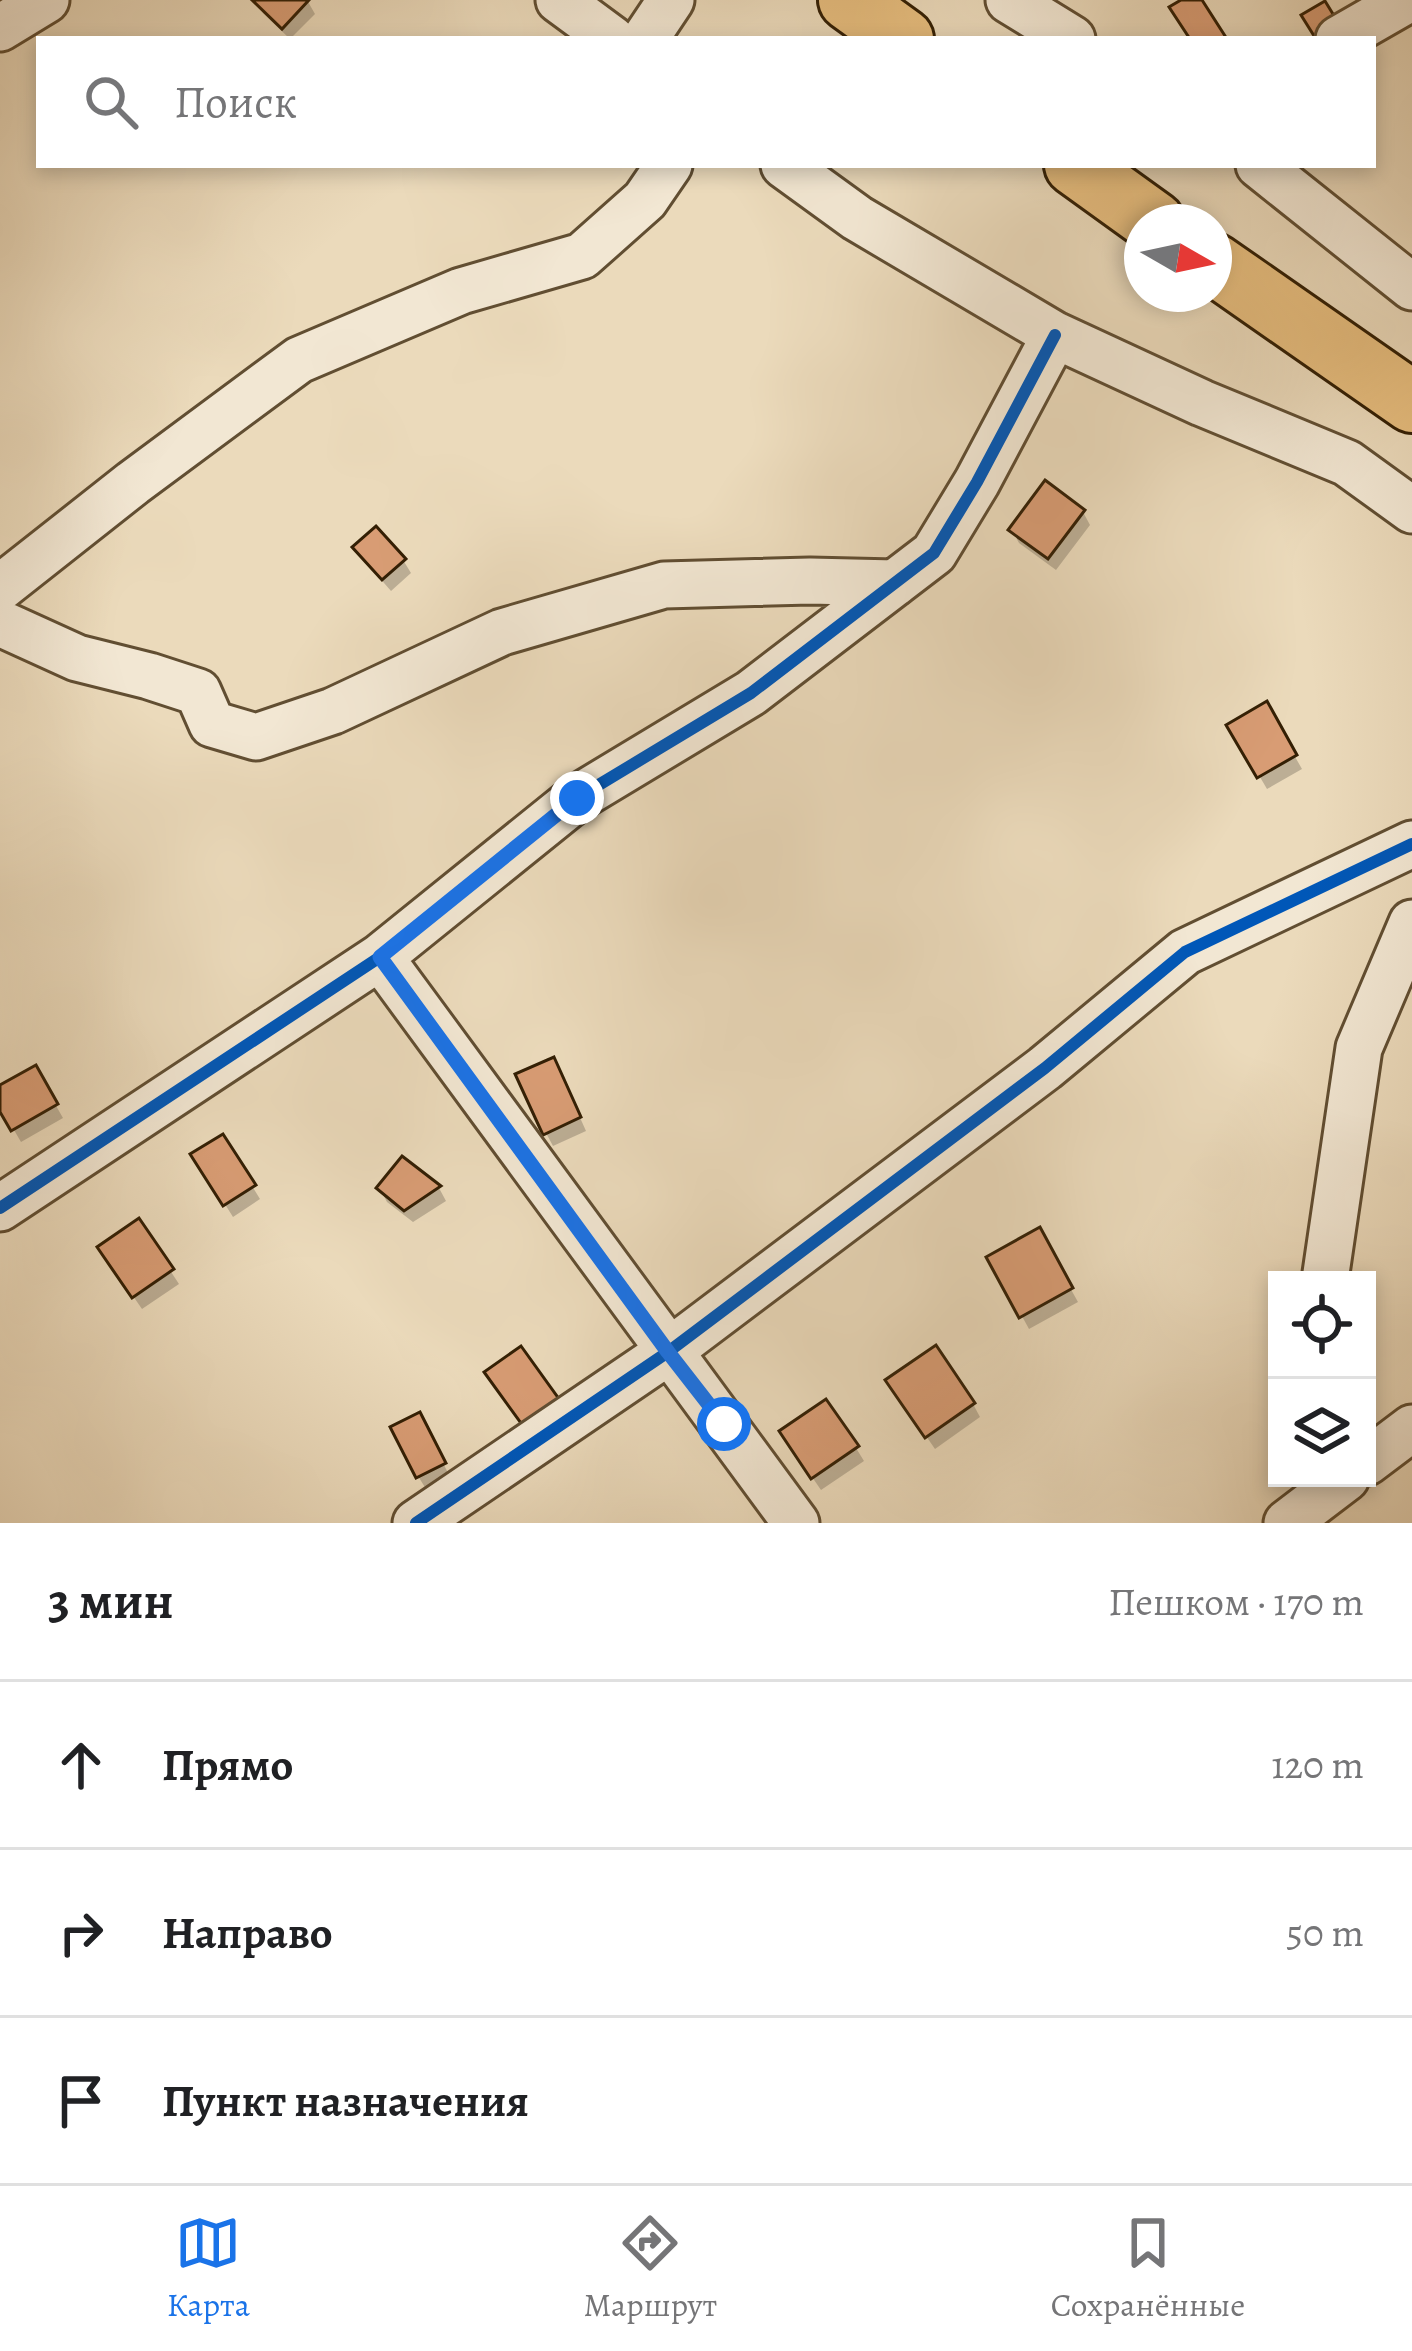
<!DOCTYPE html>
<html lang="ru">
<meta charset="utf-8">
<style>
body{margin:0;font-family:Alegreya,serif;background:#f6f6f6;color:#202124}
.controls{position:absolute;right:36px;bottom:36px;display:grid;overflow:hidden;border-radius:0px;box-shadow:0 6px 18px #0003}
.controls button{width:108px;height:108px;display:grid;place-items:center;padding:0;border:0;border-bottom:3px solid #e0e0e0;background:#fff;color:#202124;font:60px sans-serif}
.compass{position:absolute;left:1124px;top:204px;width:108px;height:108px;border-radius:50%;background:#fff;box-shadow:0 6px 18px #0003;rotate:99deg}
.stop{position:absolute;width:36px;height:36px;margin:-27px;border:9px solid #1a73e8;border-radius:50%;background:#fff}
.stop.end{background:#1a73e8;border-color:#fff;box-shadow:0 3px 12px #0008}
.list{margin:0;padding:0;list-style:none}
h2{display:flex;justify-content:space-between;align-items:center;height:156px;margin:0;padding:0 48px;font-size:51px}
h2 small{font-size:39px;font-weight:400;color:#757577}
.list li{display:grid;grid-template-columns:78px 1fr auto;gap:36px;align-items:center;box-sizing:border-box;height:168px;padding:0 48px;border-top:3px solid #e0e0e0}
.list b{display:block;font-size:45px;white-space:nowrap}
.list em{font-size:39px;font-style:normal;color:#757577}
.icon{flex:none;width:66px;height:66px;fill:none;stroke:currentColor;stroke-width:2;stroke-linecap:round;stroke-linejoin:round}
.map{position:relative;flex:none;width:1412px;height:1523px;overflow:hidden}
.search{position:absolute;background:#fff;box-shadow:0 6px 18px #0003;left:36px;right:36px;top:36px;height:132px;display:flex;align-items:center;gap:30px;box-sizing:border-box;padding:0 42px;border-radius:0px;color:#757577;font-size:45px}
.sheet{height:660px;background:#fff}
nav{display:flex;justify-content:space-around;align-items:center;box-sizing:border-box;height:168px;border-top:3px solid #e0e0e0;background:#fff;font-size:33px;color:#757577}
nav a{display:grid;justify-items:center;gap:6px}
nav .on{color:#1a73e8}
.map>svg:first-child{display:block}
.shadow{fill:#0003}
.building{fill:#d89c74;stroke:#331f04;stroke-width:3}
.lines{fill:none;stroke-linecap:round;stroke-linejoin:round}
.minor-casing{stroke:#614e32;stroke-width:51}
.major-casing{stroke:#331f04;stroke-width:66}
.minor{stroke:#f2e7d3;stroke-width:45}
.major{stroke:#e6bd7e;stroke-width:60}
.cycleway-casing{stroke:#f2e7d3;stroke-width:20}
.cycleway{stroke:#0057b8;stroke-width:12}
.route{stroke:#1a73e8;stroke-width:15}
</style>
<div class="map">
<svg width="1412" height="1523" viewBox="0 0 1412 1523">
<rect width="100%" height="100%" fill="#ebdabb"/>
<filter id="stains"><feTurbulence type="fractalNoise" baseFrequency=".00167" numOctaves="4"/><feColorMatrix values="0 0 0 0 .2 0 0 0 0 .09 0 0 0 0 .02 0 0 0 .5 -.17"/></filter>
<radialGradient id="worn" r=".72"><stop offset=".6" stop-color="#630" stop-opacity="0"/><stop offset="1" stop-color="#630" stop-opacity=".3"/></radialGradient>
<path class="shadow" d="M256 0H307L315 14 290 39 263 13Z
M1083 512 1090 525 1056 570 1019 543 1012 530Z
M356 547 403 560 411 573 391 591 364 560Z
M1266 706 1302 769 1267 789 1230 726Z
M35 1069 63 1118 21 1142 0 1106V1089Z
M560 1073 586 1131 553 1146 546 1133Z
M222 1138 260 1199 233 1217 194 1155Z
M403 1160 439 1188 446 1201 413 1222 387 1202 380 1189Z
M138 1222 179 1284 142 1309 108 1260Z
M1039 1232 1078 1302 1029 1329 990 1258Z
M897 1394 973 1404 980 1417 935 1449Z
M426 1429 450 1477 426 1489 418 1476Z
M790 1445 856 1448 864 1461 821 1490Z"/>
<path class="building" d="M252 0H309L282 29Z
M1181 0H1202L1227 39H1190L1169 7Z
M1325 1 1344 32 1333 39H1316L1301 15Z
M1045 480 1085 510 1048 559 1008 530Z
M376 526 406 559 382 580 352 547Z
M1267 701 1297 755 1257 778 1226 725Z
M554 1057 581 1117 543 1135 515 1074Z
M36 1065 58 1104 11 1131 0 1112V1085Z
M223 1134 256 1185 223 1206 190 1154Z
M402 1156 441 1186 404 1211 376 1188Z
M139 1218 174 1269 132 1298 97 1247Z
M1040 1227 1073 1288 1019 1318 986 1257Z
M936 1345 975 1403 925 1438 885 1380Z
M521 1346 559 1399 523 1426 484 1372Z
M826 1399 859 1446 811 1479 779 1431Z
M420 1412 446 1463 416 1478 390 1427Z"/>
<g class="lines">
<defs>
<path id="minor" d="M559 0 612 39
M1009 0 1072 39
M0 28 46 0
M645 39 671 0
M1339 39 1407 0
M784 165 857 218 1055 335 1202 403 1347 463 1412 510
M1259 165 1412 287
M0 588 133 483 299 360 461 291 582 256 645 200 669 165
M0 623 77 658 149 676 198 692 212 724 256 737 333 711 502 632 664 585 810 581 895 583
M380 957 796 1523
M0 1208 380 957 577 798 751 693 934 553 977 482 1055 335
M1325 1280 1359 1048 1412 923
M1367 1462 1412 1428
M416 1523 668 1352 1045 1068 1185 952 1412 844
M1287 1523 1346 1478"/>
<path id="major" d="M849 0 903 39
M1075 165 1154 222
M1214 264 1412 402"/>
</defs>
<use href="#minor" class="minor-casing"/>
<use href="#major" class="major-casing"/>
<use href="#minor" class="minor"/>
<use href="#major" class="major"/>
<defs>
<path id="cycleway" d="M0 1208 380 957 577 798 751 693 934 553 977 482 1055 335
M416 1523 668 1352 1045 1068 1185 952 1412 844"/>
</defs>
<use href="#cycleway" class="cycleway-casing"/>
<use href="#cycleway" class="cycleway"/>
</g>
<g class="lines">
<path class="route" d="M577 798 380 957 668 1352 724 1424"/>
</g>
<rect width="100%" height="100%" filter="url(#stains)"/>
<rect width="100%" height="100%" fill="url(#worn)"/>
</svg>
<div class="controls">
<button><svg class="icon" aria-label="locate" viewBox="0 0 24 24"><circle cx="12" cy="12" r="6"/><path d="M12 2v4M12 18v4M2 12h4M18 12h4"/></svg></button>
<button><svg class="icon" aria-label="layers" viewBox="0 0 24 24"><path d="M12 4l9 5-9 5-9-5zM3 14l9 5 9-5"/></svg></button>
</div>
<svg class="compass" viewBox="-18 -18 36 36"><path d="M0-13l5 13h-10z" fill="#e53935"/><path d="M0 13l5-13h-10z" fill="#757577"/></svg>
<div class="stop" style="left:724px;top:1424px"></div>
<div class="stop end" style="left:577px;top:798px"></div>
<div class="search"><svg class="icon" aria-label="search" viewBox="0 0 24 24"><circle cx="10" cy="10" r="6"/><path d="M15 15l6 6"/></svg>Поиск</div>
</div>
<section class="sheet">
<h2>3 мин<small>Пешком · 170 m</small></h2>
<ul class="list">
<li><svg class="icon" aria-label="ahead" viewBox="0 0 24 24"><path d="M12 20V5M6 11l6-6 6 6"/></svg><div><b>Прямо</b></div><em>120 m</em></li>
<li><svg class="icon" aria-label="right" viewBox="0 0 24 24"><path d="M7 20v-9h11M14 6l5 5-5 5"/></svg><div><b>Направо</b></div><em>50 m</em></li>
<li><svg class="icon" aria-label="arrive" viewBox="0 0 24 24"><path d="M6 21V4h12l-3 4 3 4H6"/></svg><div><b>Пункт назначения</b></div></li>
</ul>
</section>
<nav>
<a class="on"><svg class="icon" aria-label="map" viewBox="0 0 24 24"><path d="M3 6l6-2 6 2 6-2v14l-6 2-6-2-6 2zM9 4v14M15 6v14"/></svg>Карта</a>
<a><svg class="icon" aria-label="directions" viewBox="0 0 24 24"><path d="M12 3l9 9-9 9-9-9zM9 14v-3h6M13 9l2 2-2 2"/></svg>Маршрут</a>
<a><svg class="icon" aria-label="saved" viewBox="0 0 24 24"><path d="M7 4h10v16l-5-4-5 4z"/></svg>Сохранённые</a>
</nav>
